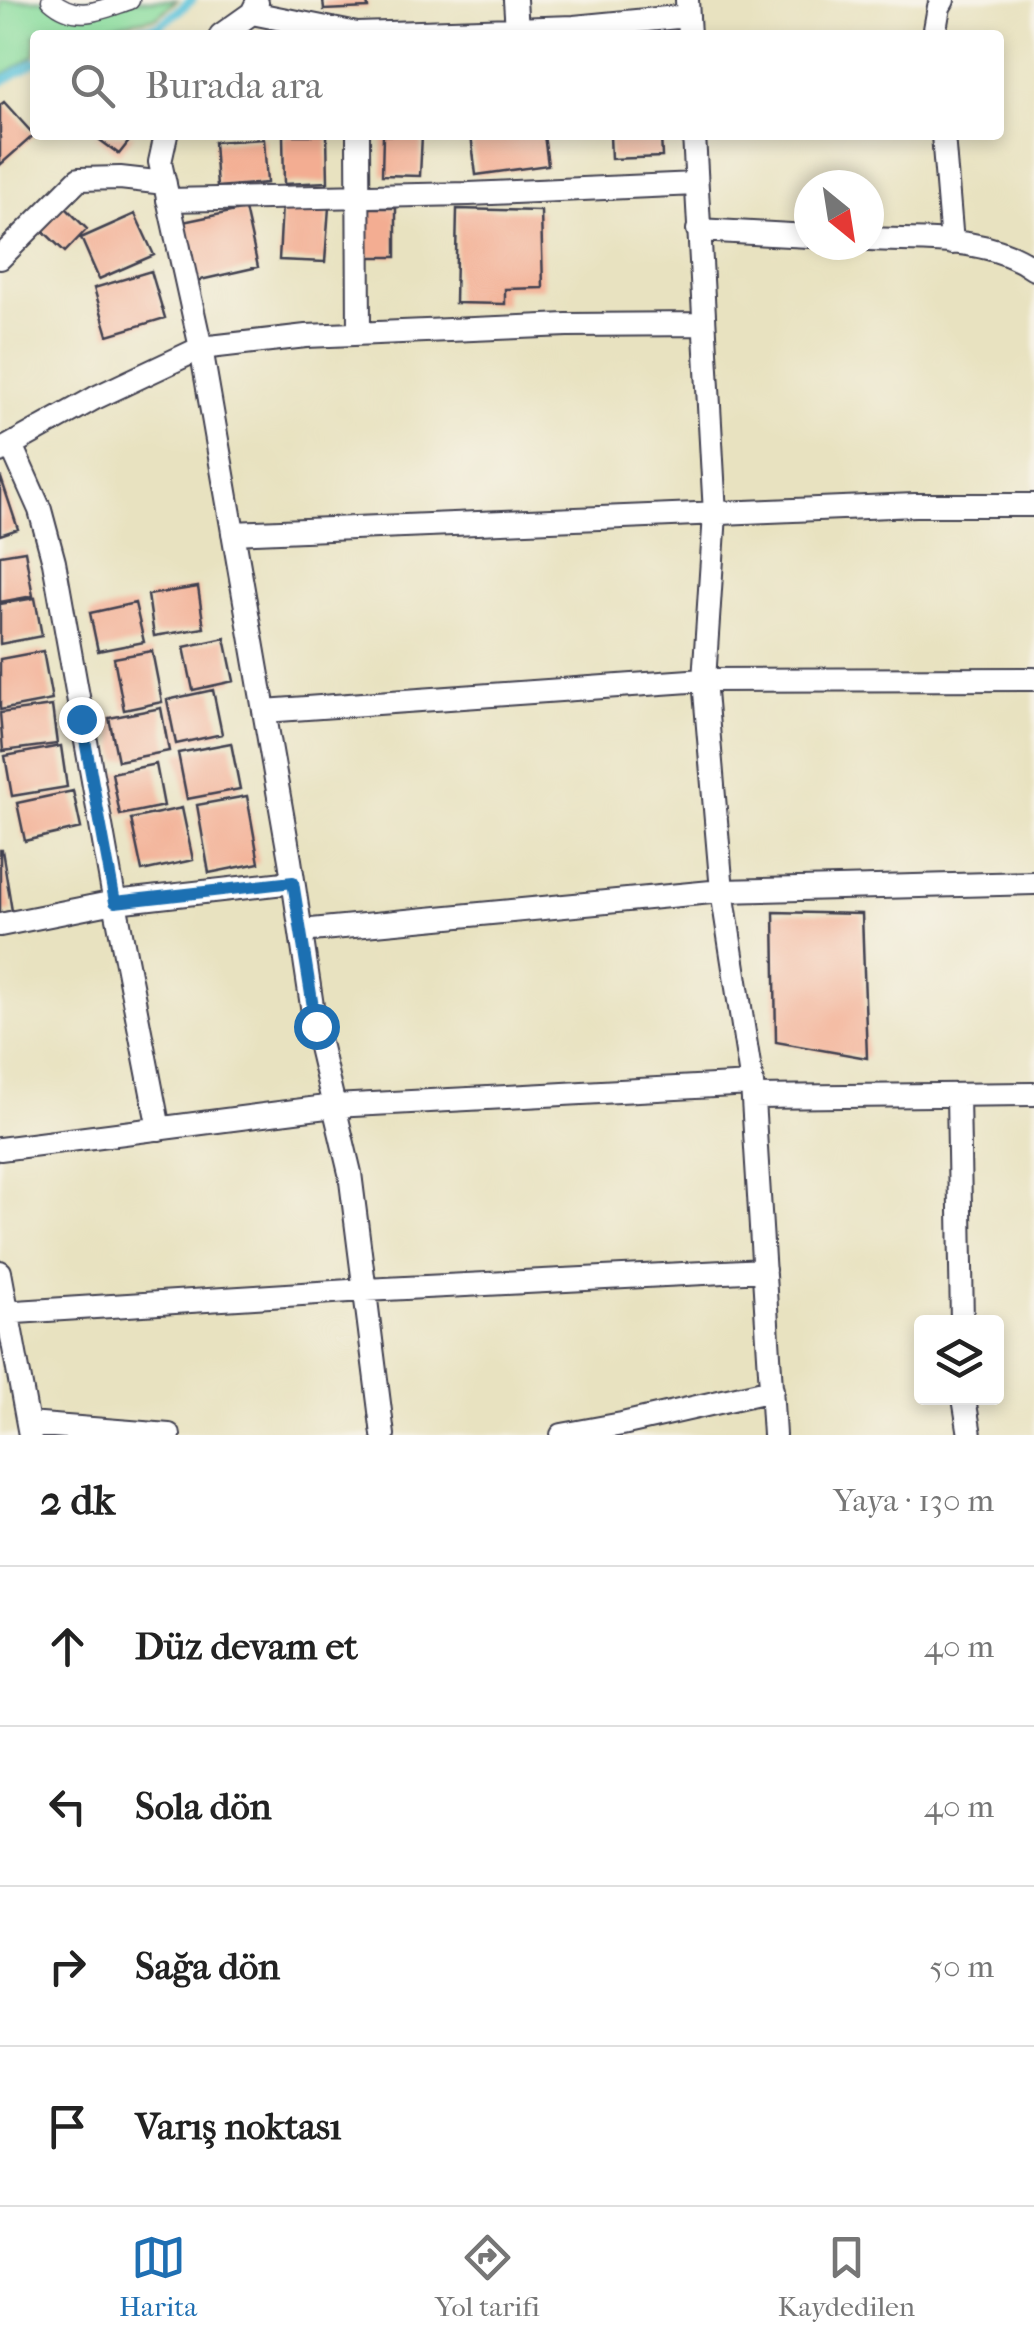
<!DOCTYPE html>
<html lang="tr">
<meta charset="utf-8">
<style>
body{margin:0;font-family:"IM FELL French Canon",serif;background:#f2f2f2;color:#222}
.controls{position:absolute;right:30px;bottom:30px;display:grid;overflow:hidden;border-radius:10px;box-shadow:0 5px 15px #0003}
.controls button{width:90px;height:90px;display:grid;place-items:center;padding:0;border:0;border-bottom:2px solid #e0e0e0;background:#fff;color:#222;font:50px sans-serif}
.compass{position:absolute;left:794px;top:170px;width:90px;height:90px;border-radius:50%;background:#fff;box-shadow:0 5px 15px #0003;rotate:150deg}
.stop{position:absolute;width:30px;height:30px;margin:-22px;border:8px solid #1f6fb2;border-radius:50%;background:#fff}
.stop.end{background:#1f6fb2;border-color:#fff;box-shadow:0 2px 10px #0008}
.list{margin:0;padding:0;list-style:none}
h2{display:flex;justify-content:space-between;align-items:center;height:130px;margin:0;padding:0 40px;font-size:42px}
h2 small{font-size:32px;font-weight:400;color:#767676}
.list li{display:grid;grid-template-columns:65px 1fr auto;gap:30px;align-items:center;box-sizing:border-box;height:160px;padding:0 40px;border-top:2px solid #e0e0e0}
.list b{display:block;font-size:38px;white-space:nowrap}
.list em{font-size:32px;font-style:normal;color:#767676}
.icon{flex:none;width:55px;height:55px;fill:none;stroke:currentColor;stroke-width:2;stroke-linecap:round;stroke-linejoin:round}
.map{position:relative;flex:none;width:1034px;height:1435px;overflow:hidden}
.search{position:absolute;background:#fff;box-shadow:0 5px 15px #0003;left:30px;right:30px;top:30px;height:110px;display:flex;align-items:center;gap:25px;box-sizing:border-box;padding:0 35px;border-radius:10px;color:#767676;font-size:38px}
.sheet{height:770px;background:#fff}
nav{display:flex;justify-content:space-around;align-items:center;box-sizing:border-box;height:140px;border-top:2px solid #e0e0e0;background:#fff;font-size:28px;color:#767676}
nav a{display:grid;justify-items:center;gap:5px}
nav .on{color:#1f6fb2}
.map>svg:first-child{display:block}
.green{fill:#8add9e;stroke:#56806c;stroke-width:2.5}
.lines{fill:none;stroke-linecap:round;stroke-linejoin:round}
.stream{stroke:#5ec4db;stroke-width:9}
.building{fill:#f3ad92}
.pedestrian-casing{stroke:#403f4f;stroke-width:21}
.minor-casing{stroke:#403f4f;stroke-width:26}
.pedestrian{stroke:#fff;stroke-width:18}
.minor{stroke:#fff;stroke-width:22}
.route{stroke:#1f6fb2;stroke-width:12}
</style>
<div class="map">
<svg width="1034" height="1435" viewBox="0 0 1034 1435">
<rect width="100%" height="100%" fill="#f7f3e8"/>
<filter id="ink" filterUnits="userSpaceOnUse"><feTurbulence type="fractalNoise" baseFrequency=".01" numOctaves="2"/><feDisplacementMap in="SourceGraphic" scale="20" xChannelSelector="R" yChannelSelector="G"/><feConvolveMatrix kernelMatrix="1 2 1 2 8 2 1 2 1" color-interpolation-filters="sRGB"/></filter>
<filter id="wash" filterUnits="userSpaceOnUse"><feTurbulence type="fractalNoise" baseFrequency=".0048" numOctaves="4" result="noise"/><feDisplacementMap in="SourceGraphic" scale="40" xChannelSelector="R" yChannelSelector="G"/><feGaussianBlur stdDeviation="2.25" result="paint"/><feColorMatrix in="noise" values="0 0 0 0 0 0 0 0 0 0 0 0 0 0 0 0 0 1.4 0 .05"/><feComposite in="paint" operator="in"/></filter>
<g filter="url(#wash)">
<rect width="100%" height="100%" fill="#e8e2c0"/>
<path class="green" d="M0 0H177L157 17 68 35H35V55L0 77Z"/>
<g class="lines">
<path class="stream" d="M108 35 159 26 192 0
M0 82 35 62"/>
</g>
<g id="blocks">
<path class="building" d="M323 0H367L368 8 324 10Z
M4 102 34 135 0 165V105Z
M93 135H134L119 154Z
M283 135H327L328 182 284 184Z
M383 135H422L420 176 382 175Z
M471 135H544L548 165 476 175Z
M610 135H661L662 157 611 159Z
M264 139 267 183 217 187 214 142Z
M282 204 329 207 325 262 279 260Z
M63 205 87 229 65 252 40 228Z
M366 208H396V257H366Z
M245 209 258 267 196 281 183 222Z
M457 209 541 211 543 288 505 289V304L455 303Z
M135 214 154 255 99 279 81 238Z
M151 271 165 318 108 335 94 288Z
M1 478 18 529 0 535V479Z
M25 551 33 596 0 602V555Z
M198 587 204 628 154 636 148 595Z
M35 598 42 636 0 644V604Z
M135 603 144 642 98 651 90 613Z
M225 638 234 681 193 690 184 647Z
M43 651 52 700 0 710V659Z
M152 651 162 702 124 710 114 658Z
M213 690 222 734 176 744 167 700Z
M52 706 57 744 3 751 0 713Z
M161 708 169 751 118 761 109 718Z
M231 743 240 789 187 799 178 753Z
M61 746 67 787 12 796 5 756Z
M156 764 164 806 120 815 112 773Z
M73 791 81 828 25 841 17 803Z
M247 796 259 863 209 873 197 805Z
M182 808 193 860 142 871 131 819Z
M0 850H2L12 911 0 913Z
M774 912 862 914 867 1058 776 1042Z"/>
</g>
</g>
<g filter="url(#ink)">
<use href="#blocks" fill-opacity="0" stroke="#403f4f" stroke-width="2.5"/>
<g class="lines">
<defs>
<path id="pedestrian" d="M51 0C77 23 100 10 130 0"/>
<path id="minor" d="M515 0 517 29
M687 0 689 35
M252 13 357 34 574 27 688 16
M221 35 252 13 257 3
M934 35 939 7 943 0
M166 135 160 162 201 348 290 860 315 1026 350 1173 383 1435
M358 135 359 333
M694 135 715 514 704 680 722 891 752 1084 774 1435
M943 135 952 243
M168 200 469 194 696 184
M698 230 809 236
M869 239C924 242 987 235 1034 269
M0 258 79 179 120 178 165 183
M11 445 40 510 54 562 112 887 159 1129
M0 451 95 398 201 348 306 336 567 325 703 324
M233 533 915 505H1034
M264 711 704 680 1034 679
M0 925 115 902 293 882
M301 931 722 891 1034 883
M958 1095 962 1322
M753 1097 1034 1094
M0 1149 334 1106 752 1084
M0 1272 30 1435
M0 1313 365 1290 764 1270
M964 1398 970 1435
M28 1424 169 1435
M562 1435 622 1424 772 1390"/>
</defs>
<use href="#pedestrian" class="pedestrian-casing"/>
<use href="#minor" class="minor-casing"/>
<use href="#pedestrian" class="pedestrian"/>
<use href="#minor" class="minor"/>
</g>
</g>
<g class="lines" filter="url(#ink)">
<path class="route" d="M81 719 115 902 293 882 316 1026"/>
</g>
</svg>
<div class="controls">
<button><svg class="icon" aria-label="layers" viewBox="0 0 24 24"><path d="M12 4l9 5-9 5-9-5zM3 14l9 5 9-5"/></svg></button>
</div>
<svg class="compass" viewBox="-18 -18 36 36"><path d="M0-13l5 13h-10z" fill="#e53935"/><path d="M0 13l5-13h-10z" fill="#767676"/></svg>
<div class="stop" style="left:316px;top:1026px"></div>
<div class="stop end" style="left:81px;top:719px"></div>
<div class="search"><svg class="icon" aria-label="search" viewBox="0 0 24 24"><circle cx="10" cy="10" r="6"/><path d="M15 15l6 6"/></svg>Burada ara</div>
</div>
<section class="sheet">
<h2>2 dk<small>Yaya · 130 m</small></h2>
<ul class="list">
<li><svg class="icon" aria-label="ahead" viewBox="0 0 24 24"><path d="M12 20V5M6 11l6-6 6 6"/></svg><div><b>Düz devam et</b></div><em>40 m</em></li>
<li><svg class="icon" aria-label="left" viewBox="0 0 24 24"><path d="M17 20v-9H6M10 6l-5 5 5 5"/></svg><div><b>Sola dön</b></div><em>40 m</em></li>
<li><svg class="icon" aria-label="right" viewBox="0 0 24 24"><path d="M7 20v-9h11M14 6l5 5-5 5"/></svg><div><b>Sağa dön</b></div><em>50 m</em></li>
<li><svg class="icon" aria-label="arrive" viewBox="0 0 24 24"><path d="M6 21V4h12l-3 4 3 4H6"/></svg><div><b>Varış noktası</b></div></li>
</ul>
</section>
<nav>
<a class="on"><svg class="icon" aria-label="map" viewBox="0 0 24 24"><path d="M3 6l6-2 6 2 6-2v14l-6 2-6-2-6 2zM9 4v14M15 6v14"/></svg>Harita</a>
<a><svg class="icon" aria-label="directions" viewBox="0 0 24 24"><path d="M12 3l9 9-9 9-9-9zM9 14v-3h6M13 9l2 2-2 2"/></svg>Yol tarifi</a>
<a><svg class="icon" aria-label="saved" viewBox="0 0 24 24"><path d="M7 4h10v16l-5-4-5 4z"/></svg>Kaydedilen</a>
</nav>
